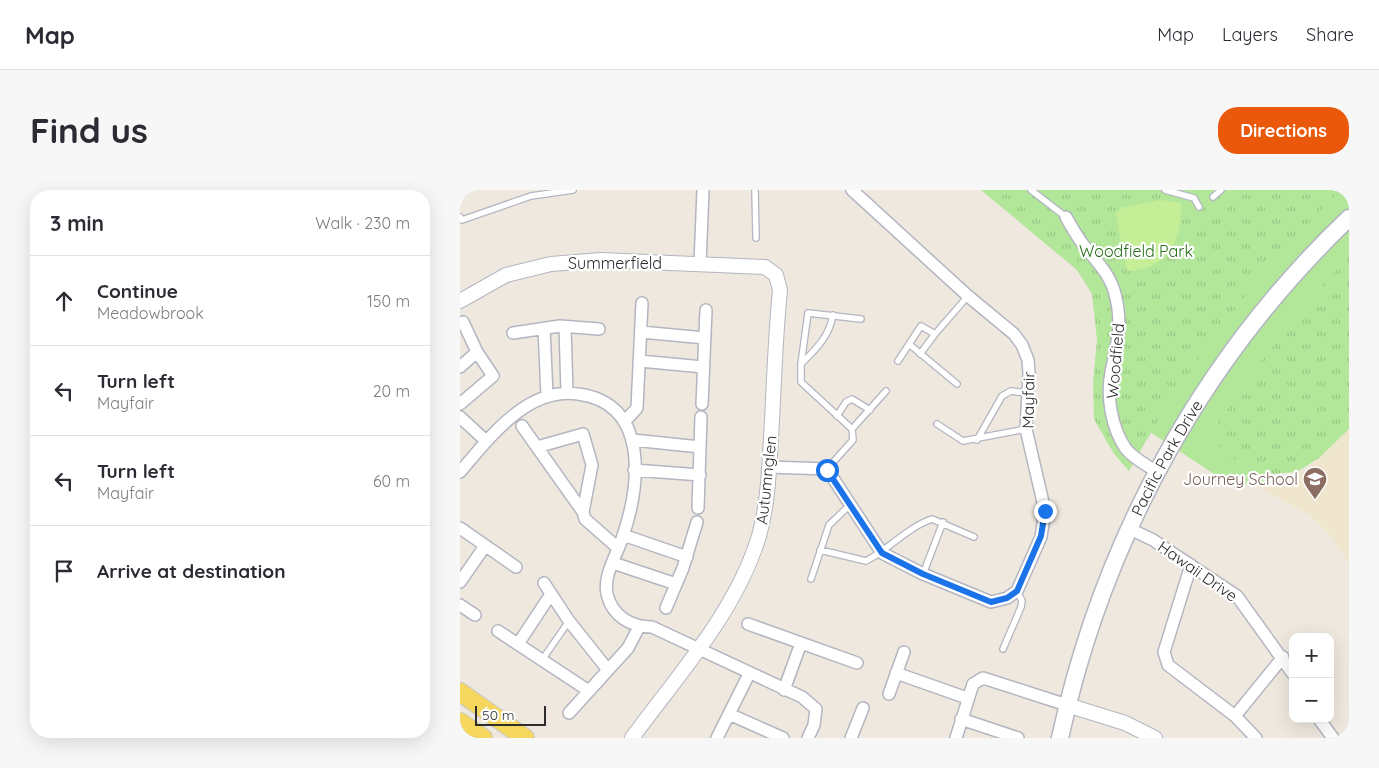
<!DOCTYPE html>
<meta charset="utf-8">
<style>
body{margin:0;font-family:Quicksand,sans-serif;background:#f7f7f7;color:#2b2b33}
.controls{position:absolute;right:15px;bottom:15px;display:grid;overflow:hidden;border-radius:10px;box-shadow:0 5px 20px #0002}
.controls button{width:45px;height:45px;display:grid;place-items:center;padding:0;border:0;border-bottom:1px solid #e1e1e2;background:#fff;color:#2b2b33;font:25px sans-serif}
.scale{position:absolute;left:15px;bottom:12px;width:71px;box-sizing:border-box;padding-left:5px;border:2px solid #2d2d2d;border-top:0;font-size:14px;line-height:18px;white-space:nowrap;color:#2d2d2d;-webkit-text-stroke:4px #fff;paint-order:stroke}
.stop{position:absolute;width:15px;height:15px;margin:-11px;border:4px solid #1a73e8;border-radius:50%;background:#fff}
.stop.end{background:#1a73e8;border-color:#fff;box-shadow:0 1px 5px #0008}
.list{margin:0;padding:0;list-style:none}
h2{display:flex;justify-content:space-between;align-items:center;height:65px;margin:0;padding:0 20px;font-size:21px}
h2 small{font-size:16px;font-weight:400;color:#7c7c81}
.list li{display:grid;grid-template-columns:32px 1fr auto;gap:15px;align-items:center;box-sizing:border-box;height:90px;padding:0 20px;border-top:1px solid #e1e1e2}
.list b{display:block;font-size:19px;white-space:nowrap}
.list p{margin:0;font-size:16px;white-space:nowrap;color:#7c7c81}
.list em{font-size:16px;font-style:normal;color:#7c7c81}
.icon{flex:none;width:28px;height:28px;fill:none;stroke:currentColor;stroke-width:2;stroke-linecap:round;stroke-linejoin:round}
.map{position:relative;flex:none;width:889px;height:548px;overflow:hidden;border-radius:20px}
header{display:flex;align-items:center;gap:30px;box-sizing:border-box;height:70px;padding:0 25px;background:#fff;border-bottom:1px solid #e1e1e2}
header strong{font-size:24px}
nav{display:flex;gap:28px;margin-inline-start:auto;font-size:18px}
.intro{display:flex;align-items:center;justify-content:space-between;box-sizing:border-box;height:120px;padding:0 30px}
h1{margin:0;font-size:35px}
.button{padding:12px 22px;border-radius:20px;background:#ea580c;color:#fff;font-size:18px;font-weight:700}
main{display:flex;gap:30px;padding:0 30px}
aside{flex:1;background:#fff;border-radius:20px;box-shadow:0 5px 20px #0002}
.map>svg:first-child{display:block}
.education{fill:#f0e6ce}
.grass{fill:#b2e79a}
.park{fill:url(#park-tufts)}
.pitch{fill:#c6ee96}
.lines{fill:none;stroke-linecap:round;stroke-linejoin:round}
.service-casing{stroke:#b3b5c1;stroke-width:8}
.minor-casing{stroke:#b3b5c1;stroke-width:14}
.tertiary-casing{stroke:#b3b5c1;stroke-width:16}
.secondary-casing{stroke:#b3b5c1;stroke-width:19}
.primary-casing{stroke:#c8c8c8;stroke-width:20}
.service{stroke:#fff;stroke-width:5.5}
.minor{stroke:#fff;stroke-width:11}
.tertiary{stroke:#fff;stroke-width:14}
.secondary{stroke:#fff;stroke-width:16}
.primary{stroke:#f6d75d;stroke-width:18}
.route{stroke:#1a73e8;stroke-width:6}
.labels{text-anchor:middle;stroke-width:4.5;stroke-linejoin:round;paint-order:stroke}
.park-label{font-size:16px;fill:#276f18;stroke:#fff}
.street-label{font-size:16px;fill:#2d2d2d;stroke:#fff}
.education-label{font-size:16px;fill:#785e54;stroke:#fff;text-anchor:end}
</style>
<header>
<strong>Map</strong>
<nav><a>Map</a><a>Layers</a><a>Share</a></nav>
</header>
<div class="intro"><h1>Find us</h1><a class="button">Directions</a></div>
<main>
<aside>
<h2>3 min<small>Walk · 230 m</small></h2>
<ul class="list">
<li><svg class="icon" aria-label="ahead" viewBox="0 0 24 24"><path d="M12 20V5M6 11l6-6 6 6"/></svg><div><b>Continue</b><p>Meadowbrook</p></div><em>150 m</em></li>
<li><svg class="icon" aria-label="left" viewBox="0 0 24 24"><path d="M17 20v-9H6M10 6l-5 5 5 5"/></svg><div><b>Turn left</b><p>Mayfair</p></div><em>20 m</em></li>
<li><svg class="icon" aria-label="left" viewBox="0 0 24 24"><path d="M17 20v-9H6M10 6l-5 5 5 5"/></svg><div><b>Turn left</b><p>Mayfair</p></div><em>60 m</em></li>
<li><svg class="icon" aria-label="arrive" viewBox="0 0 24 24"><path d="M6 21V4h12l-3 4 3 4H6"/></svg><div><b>Arrive at destination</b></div></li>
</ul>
</aside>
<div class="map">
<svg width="889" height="548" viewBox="0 0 889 548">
<defs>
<pattern id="park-tufts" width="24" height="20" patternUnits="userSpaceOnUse" patternTransform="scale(1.25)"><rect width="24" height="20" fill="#b2e79a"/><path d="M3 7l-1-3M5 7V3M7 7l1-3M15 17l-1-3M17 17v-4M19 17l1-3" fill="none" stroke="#99c685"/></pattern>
</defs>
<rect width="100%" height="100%" fill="#efe8df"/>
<path class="education" d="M889 238V373L868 342 848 324 794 295 847 280Z"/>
<path class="grass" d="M751 0H889V227L845 264 777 299 678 234Z"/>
<path class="park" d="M521 0H881C796 84 726 177 669 281L654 264 634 229 633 192 637 150 632 104 617 80Z
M889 66V239L859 268 837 282 812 284 805 294 763 260 749 246 793 181 854 105Z"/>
<path class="pitch" d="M700 10 721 13C723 49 708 80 667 81L656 24 661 18Z"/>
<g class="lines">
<defs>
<path id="service" d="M295 0 296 48
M571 0 606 27
M705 0 734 8 739 17
M753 7 761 0
M0 27 2 30 71 6 113 0
M449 154 497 194
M460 164 475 144
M438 171 461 136 475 144 508 106
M341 174C356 159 369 147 373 125
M377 226 386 212 392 209 410 220
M477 234 503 251 566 239
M392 239 426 201
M517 250 542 206 551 201 567 203
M367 279 393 250 392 239 341 192V174L348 123 401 129
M360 360 406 371C429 359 448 337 472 329L514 347
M463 384 483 332
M351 389 369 335 391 314
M543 459 561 417 562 411 557 401
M82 470 109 431"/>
<path id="minor" d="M606 27C611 36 616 45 622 53 634 69 650 83 655 104 663 134 657 153 651 182 646 207 652 239 666 259 674 269 687 275 697 282
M240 74 243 0
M3 132 17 162
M105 137 107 202
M84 138 87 205
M181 142 245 148
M53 143 100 136 139 139
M180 171 243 177
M0 177 17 162 33 186 0 214
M242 214 246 120
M0 227 26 251
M166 230 177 218 182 113
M62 236 123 322 125 329 158 358
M173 250 240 257
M77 257 123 244 132 275 123 322
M309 277 367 279 422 363 463 384 531 412 547 408 557 401 581 347 585 321 566 239 569 183 568 170 562 155 554 144 508 106 392 0
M174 280 240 285
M0 282C30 247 67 197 118 204 190 213 180 295 163 346 157 365 143 385 147 404 152 426 171 437 192 437L342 507 356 519 354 535 348 548
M238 318 241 227
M0 338 56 377
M668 338 693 350 777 406 833 484
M163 345 227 367
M153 373 216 394
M731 375 704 462 708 475 775 526 796 548
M0 392 25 356
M84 393 109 431 148 480
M0 415 15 425
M206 418 223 378 237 332
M288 434 397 473
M38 441 129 501
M58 454 91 404
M436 483 507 508
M324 500 341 453
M429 504 444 462
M109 523 168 458 179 437
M269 524 323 548
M775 526 823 467
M501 529 558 548
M859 529 873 548
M257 548 289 484
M391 548 403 518
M496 548 513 494 523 488 607 515"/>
<path id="tertiary" d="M0 111 46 85 91 74 141 70 305 77 316 85 320 100C315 149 314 198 311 248 309 280 308 314 299 346 276 422 218 485 172 548
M607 515 665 533 695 548"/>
<g id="secondary">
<path id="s1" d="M600 548C643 350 742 168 889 28"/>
</g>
<path id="primary" d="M0 502 65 548
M0 532 23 548"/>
</defs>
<use href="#service" class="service-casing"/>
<use href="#minor" class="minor-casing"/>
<use href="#tertiary" class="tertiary-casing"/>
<use href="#secondary" class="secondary-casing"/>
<use href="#primary" class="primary-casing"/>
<use href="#service" class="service"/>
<use href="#minor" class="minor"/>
<use href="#tertiary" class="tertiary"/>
<use href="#secondary" class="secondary"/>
<use href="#primary" class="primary"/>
</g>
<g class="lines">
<path class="route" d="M367 280 422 363 463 384 531 412 547 408 557 401 581 346 585 321"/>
</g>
<defs>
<symbol id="school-pin" viewBox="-11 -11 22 30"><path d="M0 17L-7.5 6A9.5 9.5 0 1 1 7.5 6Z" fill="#8d6e63" stroke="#fff"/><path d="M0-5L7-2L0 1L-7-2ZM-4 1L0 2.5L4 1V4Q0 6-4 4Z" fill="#fff"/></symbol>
</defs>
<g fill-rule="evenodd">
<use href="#school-pin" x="841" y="275" width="28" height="38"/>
</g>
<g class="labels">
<g class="park-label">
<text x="676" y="67">Woodfield Park</text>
</g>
<g class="street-label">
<text x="155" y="79">Summerfield</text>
<text transform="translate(655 171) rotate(-85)" y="6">Woodfield</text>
<text transform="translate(568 210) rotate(-89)" y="6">Mayfair</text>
<text dy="6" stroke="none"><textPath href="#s1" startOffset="301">Pacific Park Drive</textPath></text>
<text transform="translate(306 290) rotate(-84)" y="6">Autumnglen</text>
<text transform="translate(738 381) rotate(35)" y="6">Hawaii Drive</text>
</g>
<g class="education-label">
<text x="838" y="295">Journey School</text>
</g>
</g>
</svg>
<div class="controls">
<button>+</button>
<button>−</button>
</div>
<div class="scale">50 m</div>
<div class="stop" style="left:367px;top:280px"></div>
<div class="stop end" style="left:585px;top:321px"></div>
</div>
</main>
